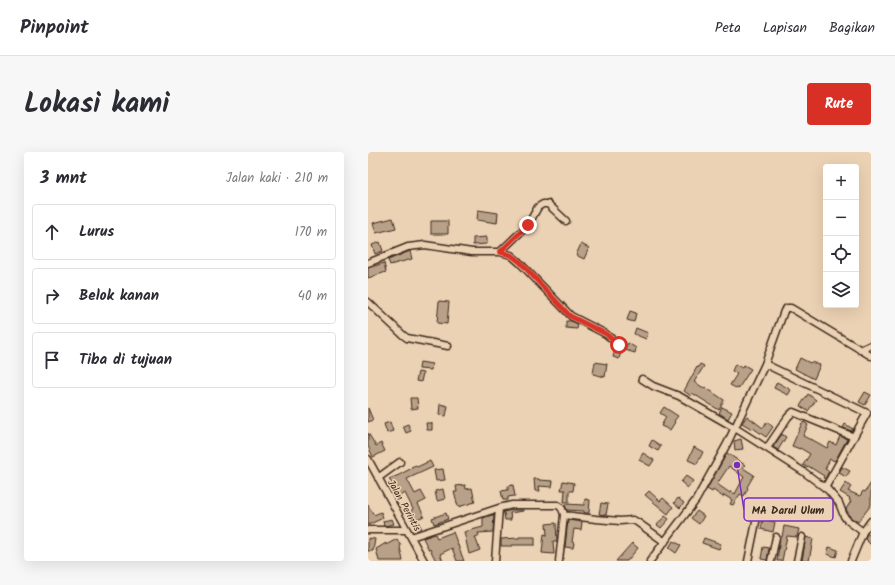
<!DOCTYPE html>
<html lang="id">
<meta charset="utf-8">
<style>
body{margin:0;font-family:Kalam,sans-serif;background:#f7f7f7;color:#2b2b33}
.controls{position:absolute;right:12px;top:12px;display:grid;overflow:hidden;border-radius:4px;box-shadow:0 4px 16px #0002}
.controls button{width:36px;height:36px;display:grid;place-items:center;padding:0;border:0;border-bottom:1px solid #e1e1e2;background:#fff;color:#2b2b33;font:20px sans-serif}
.stop{position:absolute;width:12px;height:12px;margin:-9px;border:3px solid #d93025;border-radius:50%;background:#fff}
.stop.end{background:#d93025;border-color:#fff;box-shadow:0 1px 4px #0008}
.list{margin:0;padding:0;list-style:none}
h2{display:flex;justify-content:space-between;align-items:center;height:52px;margin:0;padding:0 16px;font-size:17px}
h2 small{font-size:13px;font-weight:400;color:#7c7c81}
.list li{display:grid;grid-template-columns:26px 1fr auto;gap:12px;align-items:center;box-sizing:border-box;height:56px;margin:0 8px 8px;padding:0 8px;border:1px solid #e1e1e2;border-radius:4px}
.list b{display:block;font-size:15px;white-space:nowrap}
.list em{font-size:13px;font-style:normal;color:#7c7c81}
.icon{flex:none;width:22px;height:22px;fill:none;stroke:currentColor;stroke-width:2;stroke-linecap:round;stroke-linejoin:round}
.map{position:relative;flex:none;width:503px;height:409px;overflow:hidden;border-radius:4px}
header{display:flex;align-items:center;gap:24px;box-sizing:border-box;height:56px;padding:0 20px;background:#fff;border-bottom:1px solid #e1e1e2}
header strong{font-size:19px}
nav{display:flex;gap:22px;margin-inline-start:auto;font-size:14px}
.intro{display:flex;align-items:center;justify-content:space-between;box-sizing:border-box;height:96px;padding:0 24px}
h1{margin:0;font-size:28px}
.button{padding:10px 18px;border-radius:4px;background:#d93025;color:#fff;font-size:14px;font-weight:700}
main{display:flex;gap:24px;padding:0 24px}
aside{flex:1;background:#fff;border-radius:4px;box-shadow:0 4px 16px #0002}
.map>svg:first-child{display:block}
.building{fill:#b8a188;stroke:#3b2a1e;fill-rule:evenodd}
.lines{fill:none;stroke-linecap:round;stroke-linejoin:round}
.minor-casing{stroke:#3b2a1e;stroke-width:9}
.minor{stroke:#ecd2b4;stroke-width:6}
.route{stroke:#d93025;stroke-width:5}
.labels{text-anchor:middle;stroke-width:3;stroke-linejoin:round;paint-order:stroke}
.street-label{font-size:10px;fill:#3b2a1e;stroke:#ecd2b4}
.leader{fill:none;stroke:#7b2cbf;stroke-width:1.5}
.callout-dot{fill:#7b2cbf;stroke:#ecd2b4;stroke-width:1.5}
.callout{fill:#ecd2b4;stroke:#7b2cbf;stroke-width:1.5}
.callout-label{font-size:11px;text-anchor:middle;font-weight:bold;fill:#3b2a1e}
</style>
<header>
<strong>Pinpoint</strong>
<nav><a>Peta</a><a>Lapisan</a><a>Bagikan</a></nav>
</header>
<div class="intro"><h1>Lokasi kami</h1><a class="button">Rute</a></div>
<main>
<aside>
<h2>3 mnt<small>Jalan kaki · 210 m</small></h2>
<ul class="list">
<li><svg class="icon" aria-label="ahead" viewBox="0 0 24 24"><path d="M12 20V5M6 11l6-6 6 6"/></svg><div><b>Lurus</b></div><em>170 m</em></li>
<li><svg class="icon" aria-label="right" viewBox="0 0 24 24"><path d="M7 20v-9h11M14 6l5 5-5 5"/></svg><div><b>Belok kanan</b></div><em>40 m</em></li>
<li><svg class="icon" aria-label="arrive" viewBox="0 0 24 24"><path d="M6 21V4h12l-3 4 3 4H6"/></svg><div><b>Tiba di tujuan</b></div></li>
</ul>
</aside>
<div class="map">
<svg width="503" height="409" viewBox="0 0 503 409">
<rect width="100%" height="100%" fill="#ecd2b4"/>
<filter id="ink" filterUnits="userSpaceOnUse"><feTurbulence type="fractalNoise" baseFrequency=".025" numOctaves="2"/><feDisplacementMap in="SourceGraphic" scale="8" xChannelSelector="R" yChannelSelector="G"/><feConvolveMatrix kernelMatrix="1 2 1 2 8 2 1 2 1" color-interpolation-filters="sRGB"/></filter>
<g filter="url(#ink)">
<path class="building" d="M110 58 130 61 129 71 109 68Z
M25 66 28 76 8 81 5 71Z
M63 69H80V82H63Z
M119 85V92L105 93V86Z
M12 90 15 99 7 102 4 93Z
M213 92 221 96 216 107 208 103Z
M42 99 44 107 22 113 20 108Z
M16 111 18 120 0 126V116Z
M71 149 81 150 79 172 69 171Z
M262 159 268 161 266 170 259 168Z
M198 169H203L210 172 209 177 198 176Z
M268 176 280 181 278 187 266 182Z
M260 191 268 196 267 201 257 198Z
M247 198 253 200 251 207 245 205Z
M432 206 442 211 443 210 452 213 446 227 427 217Z
M52 210 64 212 63 218 51 217Z
M227 210 239 212 237 225 225 222Z
M332 212 336 214 326 230 336 236 337 235 356 248 351 258 324 241 323 244 316 239 329 215 330 216Z
M367 212 374 216 376 213 383 217 370 237 362 233 369 222 364 219Z
M50 220 55 221 53 230 48 229Z
M409 230 423 238 420 243 406 236Z
M497 240 503 243 497 253 491 250Z
M440 242 448 248 440 259 432 254Z
M42 246H49L50 256 43 257Z
M72 252 80 254 78 264 71 263Z
M296 255 310 264 306 269 307 270 302 278 293 274 298 265 292 261Z
M354 255 364 260 360 267 351 261Z
M0 256 5 268 0 270Z
M379 264 395 276 399 270 405 275 398 285 385 276 384 277 374 271Z
M22 270 25 279 19 281 16 272Z
M436 270 440 273 435 284 443 288V287L459 296 462 290 468 293 472 284 479 287 467 309 462 307 457 317 461 319 457 327 455 326 456 324 440 314 439 315 435 313 442 302 432 296V297L424 294 434 271H435Z
M58 271H64V278H59Z
M40 272 43 279 38 281 35 274Z
M477 272 485 277 484 279 475 276Z
M0 281 8 294 13 291 17 299 5 305 0 294Z
M414 282 418 285 410 298 405 295Z
M373 287 375 297 367 298 366 289Z
M284 288 293 294 290 299 281 294Z
M326 295 335 300 329 312 320 308Z
M275 301 286 308 282 314 271 308Z
M359 301 377 313 375 316 386 323 379 335 380 336 376 344 372 342 365 353 362 352 364 348 356 343 355 345 345 338 344 340 339 337ZM361 314 376 325 367 342 363 339 362 341 349 332Z
M62 309 65 315 39 327 47 342 53 339 58 348 50 352 56 364 47 368 43 359 45 357 37 341 31 344 21 327 31 323 44 316 43 315 48 313 49 315Z
M474 315 482 319 478 325 471 321Z
M75 317 77 328 68 329 66 318Z
M318 324 325 329 320 336 313 330Z
M166 327H171V328L185 329 184 335 171 334 172 339H167Z
M195 329 206 331 205 339H201V350H196L197 338H193Z
M478 331 483 335 480 339 492 344 495 339 497 340 503 331V353L490 370 482 365 478 357 483 349 481 348 482 346 472 340Z
M97 333 98 337 104 336 107 350 90 355 86 340H89L88 334Z
M145 333 147 344 140 345V348H135L133 339 140 338V334Z
M75 337 77 347 69 349 67 339Z
M281 339 292 349 295 346 305 355 300 362 277 343Z
M310 346 316 351 312 356 306 351Z
M217 347 222 348 221 361H216V359L199 358 197 353V352L216 353Z
M233 351 240 352 238 363 231 362Z
M0 353 6 363 13 360 15 366 0 373Z
M145 358H155V359L142 361 143 368H137L136 361H135V360Z
M329 359 336 364 331 372 323 366Z
M78 361 80 367 66 372 64 366Z
M124 363H126L125 380 110 381 111 384 107 385 112 398 101 402 96 380 115 375V366Z
M297 364 301 367 293 376 289 373Z
M24 367 26 372 16 374 15 369Z
M395 367 407 370 405 380 393 377Z
M50 368 53 376 49 378 45 372Z
M200 368 214 370 213 378 206 377 204 390 206 391 205 396 197 395Z
M188 371 189 388V389H185L186 402 174 401 176 382 179 383 178 372Z
M416 374 431 377 429 385 419 384 414 409H409L412 385H414Z
M85 380 96 409H89L84 396 72 402 75 409H68L62 397 61 398 55 386 67 382 69 386Z
M499 381 503 385V393L497 387Z
M151 385H167V393H144V394H133V387L151 386Z
M438 385 445 387 441 409H434Z
M0 386 7 387 5 399H0Z
M336 386 353 392 351 397 334 391Z
M29 387 33 394 32 395 35 409H11L8 397 18 391V393Z
M305 389 313 393 308 401 301 396Z
M264 391 270 396 259 409H248Z
M395 395 401 396 399 408 393 407Z
M461 395 470 398 468 405 459 402Z"/>
<g class="lines">
<defs>
<path id="minor" d="M132 100 160 73 170 55 175 52H180L198 69
M0 111 40 95 57 93 104 100H132L143 103 151 110 203 164 238 182 251 193
M0 150 35 183 39 186 80 194
M492 198 503 193
M397 212 499 261 457 336
M274 227 285 234 311 244 367 276 436 320 460 338 471 351 476 364 479 368 495 380
M399 296 420 265 425 260 486 285
M0 307 56 409
M10 326 32 310
M196 363 228 367 252 369 265 368 269 370 297 390
M0 378H39
M43 385 131 356 144 353H190C194 355 195 358 196 363L191 409
M127 409 131 356
M282 409 328 348 359 292 397 212 416 159 419 156H423L503 204
M380 409 389 365
M403 409 408 385
M429 409 434 385
M483 409 495 380 503 369"/>
</defs>
<use href="#minor" class="minor-casing"/>
<use href="#minor" class="minor"/>
</g>
</g>
<g class="lines" filter="url(#ink)">
<path class="route" d="M160 73 132 100 143 103 152 110 202 164 238 182 251 193"/>
</g>
<g class="labels">
<g class="street-label">
<text transform="translate(37 353) rotate(61)" y="4">Jalan Perintis</text>
</g>
</g>
<path class="leader" d="M369 313L376 358"/>
<circle class="callout-dot" cx="369" cy="313" r="4"/>
<rect class="callout" x="376" y="346" width="89" height="23" rx="4"/>
<g class="callout-label">
<text x="420" y="362">MA Darul Ulum</text>
</g>
</svg>
<div class="controls">
<button>+</button>
<button>−</button>
<button><svg class="icon" aria-label="locate" viewBox="0 0 24 24"><circle cx="12" cy="12" r="6"/><path d="M12 2v4M12 18v4M2 12h4M18 12h4"/></svg></button>
<button><svg class="icon" aria-label="layers" viewBox="0 0 24 24"><path d="M12 4l9 5-9 5-9-5zM3 14l9 5 9-5"/></svg></button>
</div>
<div class="stop" style="left:251px;top:193px"></div>
<div class="stop end" style="left:160px;top:73px"></div>
</div>
</main>
